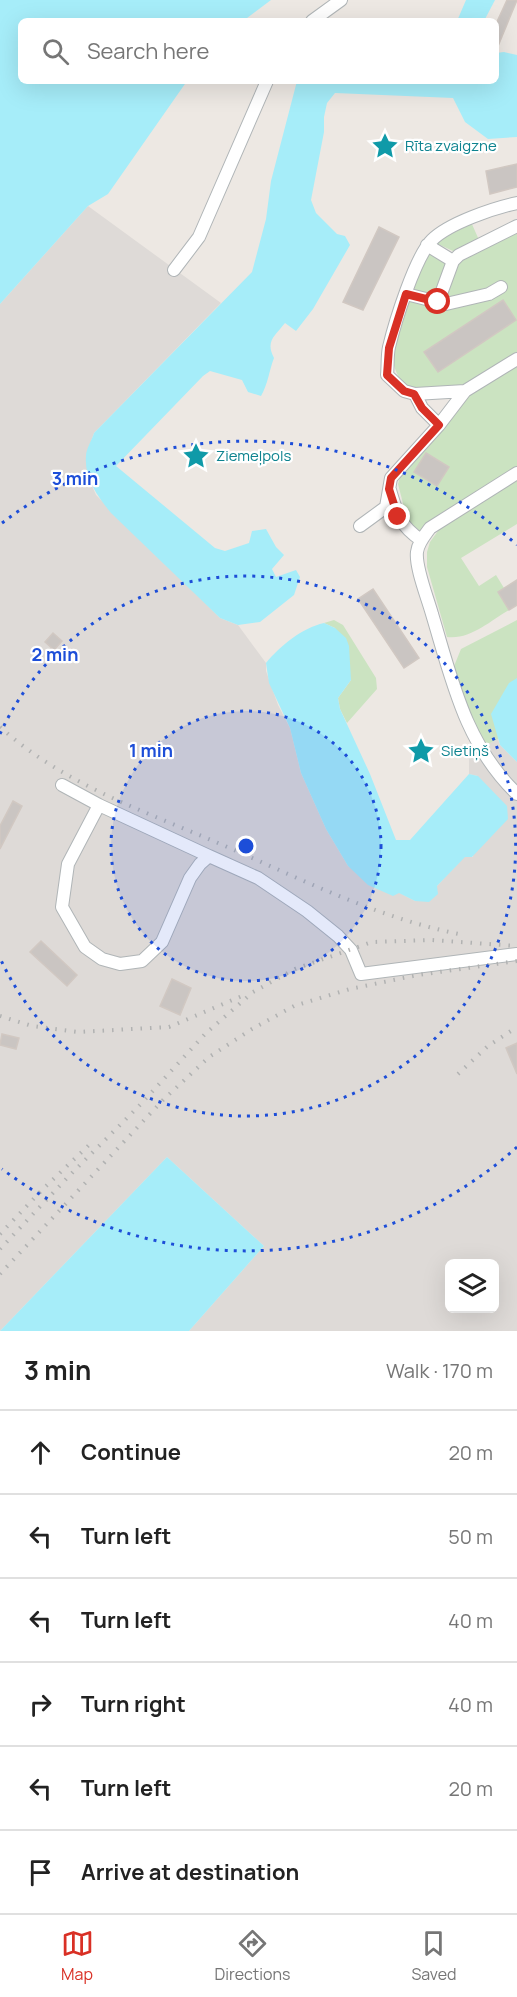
<!DOCTYPE html>
<meta charset="utf-8">
<style>
body{margin:0;font-family:Manrope,sans-serif;background:#f6f6f6;color:#222}
.controls{position:absolute;right:18px;bottom:18px;display:grid;overflow:hidden;border-radius:9px;box-shadow:0 6px 24px #0002}
.controls button{width:54px;height:54px;display:grid;place-items:center;padding:0;border:0;border-bottom:2px solid #e0e0e0;background:#fff;color:#222;font:30px sans-serif}
.stop{position:absolute;width:18px;height:18px;margin:-14px;border:4px solid #d93025;border-radius:50%;background:#fff}
.stop.end{background:#d93025;border-color:#fff;box-shadow:0 2px 6px #0008}
.list{margin:0;padding:0;list-style:none}
h2{display:flex;justify-content:space-between;align-items:center;height:78px;margin:0;padding:0 24px;font-size:26px}
h2 small{font-size:20px;font-weight:400;color:#767676}
.list li{display:grid;grid-template-columns:39px 1fr auto;gap:18px;align-items:center;box-sizing:border-box;height:84px;padding:0 24px;border-top:2px solid #e0e0e0}
.list b{display:block;font-size:22px;white-space:nowrap}
.list em{font-size:20px;font-style:normal;color:#767676}
.icon{flex:none;width:33px;height:33px;fill:none;stroke:currentColor;stroke-width:2;stroke-linecap:round;stroke-linejoin:round}
.map{position:relative;flex:none;width:517px;height:1331px;overflow:hidden}
.search{position:absolute;background:#fff;box-shadow:0 6px 24px #0002;left:18px;right:18px;top:18px;height:66px;display:flex;align-items:center;gap:15px;box-sizing:border-box;padding:0 21px;border-radius:9px;color:#767676;font-size:22px}
.sheet{height:582px;background:#fff}
nav{display:flex;justify-content:space-around;align-items:center;box-sizing:border-box;height:84px;border-top:2px solid #e0e0e0;background:#fff;font-size:16px;color:#767676}
nav a{display:grid;justify-items:center;gap:3px}
nav .on{color:#d93025}
.map>svg:first-child{display:block}
.industrial{fill:#dedad7;fill-rule:evenodd}
.green{fill:#cbe3c1}
.water{fill:#a6edf9}
.building{fill:#cac5c2;stroke:#d1c8c2;stroke-width:1.5}
.lines{fill:none;stroke-linecap:round;stroke-linejoin:round}
.minor-casing{stroke:#b0b5b7;stroke-width:14}
.minor{stroke:#fff;stroke-width:12}
.rail{stroke:#b1b2b2;stroke-width:4;stroke-dasharray:1.5 8;stroke-linecap:butt}
.route{stroke:#d93025;stroke-width:8}
.ring{fill:none;stroke:#1d4ed8;stroke-width:3;stroke-dasharray:3 6}
.labels{text-anchor:middle;stroke-width:4.5;stroke-linejoin:round;paint-order:stroke}
.culture-label{font-size:15px;fill:#0d838f;stroke:#fff;text-anchor:start}
.centre{fill:#1d4ed8;stroke:#fff;stroke-width:3}
.ring-label{font-size:18px;text-anchor:middle;font-weight:bold;fill:#1d4ed8;stroke:#fff;stroke-width:4.5;stroke-linejoin:round;paint-order:stroke}
</style>
<div class="map">
<svg width="517" height="1331" viewBox="0 0 517 1331">
<rect width="100%" height="100%" fill="#ede8e3"/>
<path class="industrial" d="M88 206 221 303 94 433 86 456 89 479 96 495 220 618 238 625 266 663V671L278 705 290 728 301 773 326 829 348 866 415 901 437 886 465 856 473 857 478 776 469 774V753L498 739 500 745 517 762V1331H189L264 1246 167 1157 0 1331V304ZM450 1264H494V1308H450Z"/>
<path class="green" d="M471 222 479 240 455 252 436 243 453 229Z
M517 229V356L479 380 460 385 410 388C400 382 395 372 393 361 390 338 419 273 428 249L460 256Z
M517 362V468L423 533 408 523 398 484 401 474 465 397Z
M517 478V524L461 558 479 586 496 575 504 588 509 610C490 621 470 640 447 637L427 567V552L430 542 443 524Z
M334 620 343 625 376 678 377 689 347 723 340 709 338 698 351 680 335 628 324 623Z
M517 620V693L498 739 482 747 452 671 461 649Z"/>
<path class="water" d="M0 0H271L243 21H21V81H187L108 194 88 206 0 304Z
M466 0H495L484 21H457Z
M504 52 517 55V137L488 139 465 122 453 98 335 93 327 103 324 117V132L311 200 316 213 337 234 345 236 350 245 313 309 296 331 285 323C275 336 265 341 274 358 269 371 268 384 261 396L248 392 242 380 210 371 203 376 116 466 215 548 225 551 249 543 252 531 266 529 276 547 284 555 272 569 276 577 296 570 300 577 294 595 260 622 238 625 220 618 111 513C98 497 84 478 86 456 86 449 92 440 94 433L252 272 266 219 271 181 297 81H496V53Z
M324 623 335 628 346 638 349 646 351 680 338 698 340 709 370 774 396 840H410L469 774 478 776 507 806 508 819 472 857H465L437 886 438 894 429 902 415 901 399 893 393 896 368 885 348 866 326 829 301 773 290 728 269 683 266 663C280 646 302 628 324 623Z
M517 678V762L500 745 491 714 509 683Z
M167 1157 264 1246 189 1331H0Z"/>
<path class="building" d="M507 0H517L496 51V24Z
M517 164V187L490 194 486 171Z
M379 227 399 237 363 310 343 302Z
M503 300 516 320 438 372 424 352Z
M426 453 449 467 437 486 414 472Z
M517 580V605L509 610 498 592Z
M373 589 419 658 404 668 358 599Z
M53 633 62 641 54 650 45 642Z
M13 801 22 806 0 849V826Z
M41 941 77 975 67 986 30 952Z
M172 979 191 988 180 1015 160 1006Z
M2 1034 19 1038 16 1049 0 1045Z
M517 1043V1074L506 1048Z"/>
<g class="lines">
<defs>
<path id="minor" d="M312 21 341 0
M427 245 453 261
M174 270 199 237 267 81
M406 294 446 304 489 294 501 287
M438 302 453 261 459 255 517 226
M465 391 415 394 404 391 387 375C388 366 387 356 389 347 395 322 415 257 432 240 449 223 494 208 517 203
M415 394 422 408 439 425
M517 473 430 528C425 535 418 543 417 552 415 567 428 599 432 614 452 680 465 744 517 794
M390 490C397 514 400 526 421 540
M360 526 386 507 391 478 439 425 465 391 517 359
M62 785 99 805 209 856
M99 805 68 864 62 907 85 947 102 959 120 964 142 961 162 942 190 878 200 864 209 856 258 878 307 911 338 936 351 950 361 974 517 954"/>
</defs>
<use href="#minor" class="minor-casing"/>
<use href="#minor" class="minor"/>
<path class="rail" d="M0 727C64 785 147 812 225 846 303 880 380 919 464 935
M0 1016 32 1026 78 1032 169 1027 242 996
M458 1074 488 1046 517 1027
M0 1234 43 1189 89 1145
M0 1249 69 1176 139 1106 206 1033 253 992 295 969 372 942 432 940 517 946
M0 1274 163 1100 209 1057 252 1029 294 1006 350 989 418 975 517 961"/>
</g>
<g class="lines">
<path class="route" d="M398 517 389 489 391 478 439 425 422 408 414 394 404 391 387 375 389 348 406 294 438 302"/>
</g>
<circle cx="246" cy="846" r="135" fill="#1d4ed8" fill-opacity=".12"/>
<g class="ring">
<circle cx="246" cy="846" r="135"/>
<path d="M0 734A270 270 0 1 1 0 958"/>
<path d="M517 1147A405 405 0 0 1 2 1169M2 523A405 405 0 0 1 517 545"/>
</g>
<defs>
<symbol id="sight-bare" viewBox="-9 -9 18 18"><path d="M0-6L1.8-2.2L6-1.7L2.9 1.2L3.7 5.4L0 3.3L-3.7 5.4L-2.9 1.2L-6-1.7L-1.8-2.2Z" fill="#0f9aa8" stroke="#fff" stroke-width="2.5" paint-order="stroke"/></symbol>
</defs>
<g fill-rule="evenodd">
<use href="#sight-bare" x="366" y="127" width="38" height="38"/>
<use href="#sight-bare" x="177" y="437" width="38" height="38"/>
<use href="#sight-bare" x="402" y="732" width="38" height="38"/>
</g>
<g class="labels">
<g class="culture-label">
<text x="405" y="151">Rīta zvaigzne</text>
<text x="216" y="461">Ziemeļpols</text>
<text x="441" y="756">Sietiņš</text>
</g>
</g>
<circle cx="246" cy="846" r="9" class="centre"/>
<g class="ring-label">
<text x="75" y="485">3 min</text>
<text x="55" y="661">2 min</text>
<text x="151" y="757">1 min</text>
</g>
</svg>
<div class="controls">
<button><svg class="icon" aria-label="layers" viewBox="0 0 24 24"><path d="M12 4l9 5-9 5-9-5zM3 14l9 5 9-5"/></svg></button>
</div>
<div class="stop" style="left:438px;top:302px"></div>
<div class="stop end" style="left:398px;top:517px"></div>
<div class="search"><svg class="icon" aria-label="search" viewBox="0 0 24 24"><circle cx="10" cy="10" r="6"/><path d="M15 15l6 6"/></svg>Search here</div>
</div>
<section class="sheet">
<h2>3 min<small>Walk · 170 m</small></h2>
<ul class="list">
<li><svg class="icon" aria-label="ahead" viewBox="0 0 24 24"><path d="M12 20V5M6 11l6-6 6 6"/></svg><div><b>Continue</b></div><em>20 m</em></li>
<li><svg class="icon" aria-label="left" viewBox="0 0 24 24"><path d="M17 20v-9H6M10 6l-5 5 5 5"/></svg><div><b>Turn left</b></div><em>50 m</em></li>
<li><svg class="icon" aria-label="left" viewBox="0 0 24 24"><path d="M17 20v-9H6M10 6l-5 5 5 5"/></svg><div><b>Turn left</b></div><em>40 m</em></li>
<li><svg class="icon" aria-label="right" viewBox="0 0 24 24"><path d="M7 20v-9h11M14 6l5 5-5 5"/></svg><div><b>Turn right</b></div><em>40 m</em></li>
<li><svg class="icon" aria-label="left" viewBox="0 0 24 24"><path d="M17 20v-9H6M10 6l-5 5 5 5"/></svg><div><b>Turn left</b></div><em>20 m</em></li>
<li><svg class="icon" aria-label="arrive" viewBox="0 0 24 24"><path d="M6 21V4h12l-3 4 3 4H6"/></svg><div><b>Arrive at destination</b></div></li>
</ul>
</section>
<nav>
<a class="on"><svg class="icon" aria-label="map" viewBox="0 0 24 24"><path d="M3 6l6-2 6 2 6-2v14l-6 2-6-2-6 2zM9 4v14M15 6v14"/></svg>Map</a>
<a><svg class="icon" aria-label="directions" viewBox="0 0 24 24"><path d="M12 3l9 9-9 9-9-9zM9 14v-3h6M13 9l2 2-2 2"/></svg>Directions</a>
<a><svg class="icon" aria-label="saved" viewBox="0 0 24 24"><path d="M7 4h10v16l-5-4-5 4z"/></svg>Saved</a>
</nav>
